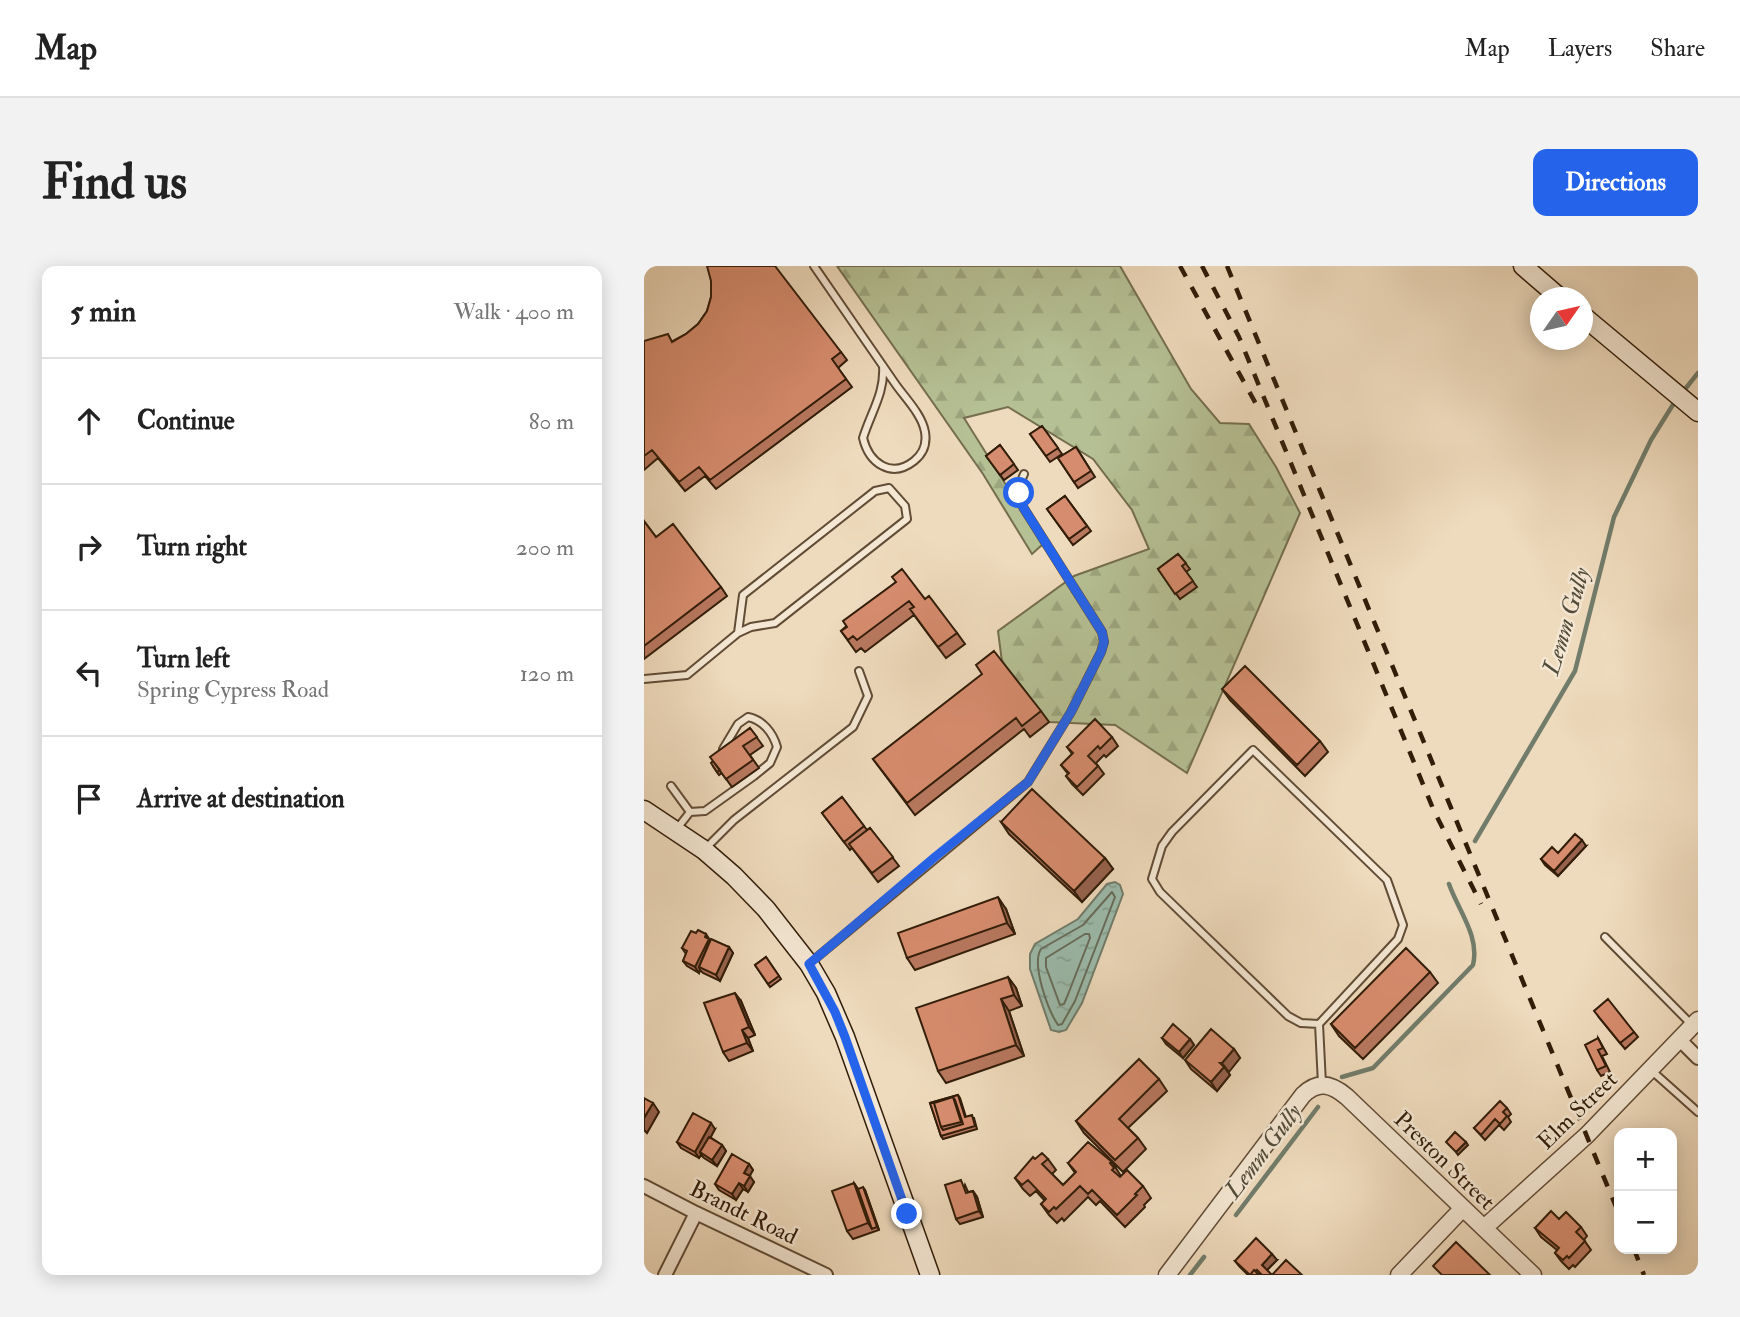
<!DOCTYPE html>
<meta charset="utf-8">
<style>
body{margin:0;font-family:"IM FELL Double Pica",serif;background:#f2f2f2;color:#222}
.controls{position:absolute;right:21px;bottom:21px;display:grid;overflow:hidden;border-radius:14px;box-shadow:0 4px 18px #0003}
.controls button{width:63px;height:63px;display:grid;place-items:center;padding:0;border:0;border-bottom:2px solid #e0e0e0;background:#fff;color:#222;font:35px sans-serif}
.compass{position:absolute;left:886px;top:21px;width:63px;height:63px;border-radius:50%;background:#fff;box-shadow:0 4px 18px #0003;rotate:56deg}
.stop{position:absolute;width:21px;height:21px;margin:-16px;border:5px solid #2563eb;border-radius:50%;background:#fff}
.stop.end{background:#2563eb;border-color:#fff;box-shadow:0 2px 7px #0008}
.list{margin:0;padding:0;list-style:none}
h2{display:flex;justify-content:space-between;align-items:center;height:91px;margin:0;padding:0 28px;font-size:30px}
h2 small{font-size:23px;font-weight:400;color:#767676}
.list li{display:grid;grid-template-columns:46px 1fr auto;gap:21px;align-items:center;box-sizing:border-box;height:126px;padding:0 28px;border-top:2px solid #e0e0e0}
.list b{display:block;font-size:26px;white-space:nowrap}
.list p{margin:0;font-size:23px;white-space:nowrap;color:#767676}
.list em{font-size:23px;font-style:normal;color:#767676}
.icon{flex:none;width:38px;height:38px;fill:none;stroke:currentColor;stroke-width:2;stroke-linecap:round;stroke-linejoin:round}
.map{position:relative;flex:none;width:1054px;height:1009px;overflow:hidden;border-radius:14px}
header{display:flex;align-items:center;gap:42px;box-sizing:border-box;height:98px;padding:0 35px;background:#fff;border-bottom:2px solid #e0e0e0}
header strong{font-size:33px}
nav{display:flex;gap:38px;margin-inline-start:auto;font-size:24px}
.intro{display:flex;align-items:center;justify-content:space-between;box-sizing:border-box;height:168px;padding:0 42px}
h1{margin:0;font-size:49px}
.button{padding:18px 32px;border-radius:14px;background:#2563eb;color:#fff;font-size:24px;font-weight:700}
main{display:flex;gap:42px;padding:0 42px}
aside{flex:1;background:#fff;border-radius:14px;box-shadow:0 4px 18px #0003}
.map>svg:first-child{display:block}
.forest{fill:url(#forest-firs);stroke:#746e4e;stroke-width:2}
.water{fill:url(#water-ripples);stroke:#717c6a;stroke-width:2}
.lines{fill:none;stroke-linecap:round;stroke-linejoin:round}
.shore{stroke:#666c5a;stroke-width:2}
.stream{stroke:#717c6a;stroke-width:4.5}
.service-casing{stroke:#614c36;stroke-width:10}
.minor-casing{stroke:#614c36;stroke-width:16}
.tertiary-casing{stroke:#614c36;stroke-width:19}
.secondary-casing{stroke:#321d09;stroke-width:21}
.service{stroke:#f4e7d3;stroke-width:6}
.minor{stroke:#f4e7d3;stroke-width:12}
.tertiary{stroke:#f4e7d3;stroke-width:16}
.secondary{stroke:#f4e7d3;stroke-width:18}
.rail{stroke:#321d09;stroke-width:4.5;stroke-dasharray:12 12;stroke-linecap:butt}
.wall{fill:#b8785f;stroke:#321d09;stroke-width:2}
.shaded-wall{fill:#96624d;stroke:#321d09;stroke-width:2}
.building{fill:#d68c6e;stroke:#321d09;stroke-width:2;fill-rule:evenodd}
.route{stroke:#2563eb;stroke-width:9}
.labels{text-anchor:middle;stroke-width:5;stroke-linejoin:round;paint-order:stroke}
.street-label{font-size:23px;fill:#321d09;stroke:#f4e7d3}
.water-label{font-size:24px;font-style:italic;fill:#524c3a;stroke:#f4e7d3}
</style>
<header>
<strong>Map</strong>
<nav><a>Map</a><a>Layers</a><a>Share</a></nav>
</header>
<div class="intro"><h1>Find us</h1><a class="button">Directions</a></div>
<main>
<aside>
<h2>5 min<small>Walk · 400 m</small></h2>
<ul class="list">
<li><svg class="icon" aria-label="ahead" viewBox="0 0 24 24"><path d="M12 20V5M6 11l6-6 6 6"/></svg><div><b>Continue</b></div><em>80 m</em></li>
<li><svg class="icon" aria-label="right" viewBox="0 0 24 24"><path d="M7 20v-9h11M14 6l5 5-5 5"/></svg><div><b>Turn right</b></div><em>200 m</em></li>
<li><svg class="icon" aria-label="left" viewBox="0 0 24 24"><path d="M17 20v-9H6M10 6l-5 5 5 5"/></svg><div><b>Turn left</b><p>Spring Cypress Road</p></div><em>120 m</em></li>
<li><svg class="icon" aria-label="arrive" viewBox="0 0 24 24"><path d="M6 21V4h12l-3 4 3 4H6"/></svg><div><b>Arrive at destination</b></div></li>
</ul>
</aside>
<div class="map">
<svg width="1054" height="1009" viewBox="0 0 1054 1009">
<defs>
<pattern id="forest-firs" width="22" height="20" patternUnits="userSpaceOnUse" patternTransform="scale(1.75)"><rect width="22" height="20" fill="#b5c094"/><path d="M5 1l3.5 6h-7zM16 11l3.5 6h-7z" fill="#9ca57e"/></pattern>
<pattern id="water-ripples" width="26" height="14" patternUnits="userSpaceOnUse" patternTransform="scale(1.75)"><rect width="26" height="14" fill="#9bbbab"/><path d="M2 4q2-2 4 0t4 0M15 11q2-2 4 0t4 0" fill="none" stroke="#86a092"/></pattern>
</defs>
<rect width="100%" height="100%" fill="#eedabc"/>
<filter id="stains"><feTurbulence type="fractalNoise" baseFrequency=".00286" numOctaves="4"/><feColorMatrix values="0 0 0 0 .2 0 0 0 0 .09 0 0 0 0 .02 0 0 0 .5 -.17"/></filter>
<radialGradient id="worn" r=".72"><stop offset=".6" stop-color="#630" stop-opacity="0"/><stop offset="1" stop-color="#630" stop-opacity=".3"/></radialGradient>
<path class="forest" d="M193 0H476L547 123 576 157 605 158 632 201 656 247 543 507 471 459 405 456 358 396 354 365 430 310 505 283 488 244 449 193 364 141 320 152 399 278 388 288 339 208Z"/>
<path class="water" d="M471 616 476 619 479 628 438 737 422 764 415 766 407 764 386 703V688L391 678 434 653 463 618Z"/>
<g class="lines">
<path class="shore" d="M468 626 471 631 431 735 418 758 414 759C404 744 387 698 397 683L439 659Z
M441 668H445L446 672 423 731 420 738 416 739 402 701V692Z"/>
<path class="stream" d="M1042 122 1054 107
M831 575 931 405 970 251 1007 174 1030 137
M698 811 729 802 829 699C836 670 814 644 805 618
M592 949 674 841
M546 1009 560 991"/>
<defs>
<path id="service" d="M170 0C197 39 223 77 250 116 260 131 278 148 281 166 283 178 279 188 270 195 247 213 225 197 219 172 227 146 241 127 239 100
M0 413 43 409 94 367 107 361 131 357 263 253 261 240 245 222 231 225 99 329 94 367
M27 520 46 546 32 564
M46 546 61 545 110 510 126 497 133 481C129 467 119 454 104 451L94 458 79 483
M61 583 90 554 209 461 224 430 215 405
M961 671 1048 759
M166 697 384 516 427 446 457 386 460 376 458 366 379 241C375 228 374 221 380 208
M675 758 657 757 644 750 516 626 508 613 518 580 528 566 609 484 743 614 759 659 754 673 675 758 678 818
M1008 805 1054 846"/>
<path id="minor" d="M1035 773 1054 792
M0 920 52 947 182 1009
M21 1009 52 947"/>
<path id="tertiary" d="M840 962 943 869 1054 754
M523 1009 659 829C674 814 688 818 703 831L889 1009
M755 1009 819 942"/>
<path id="secondary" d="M879 0 916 32
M939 50 1054 146
M0 544 60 584 90 610 122 643 165 698 182 727 201 771 286 1009"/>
</defs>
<use href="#service" class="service-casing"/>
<use href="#minor" class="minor-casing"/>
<use href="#tertiary" class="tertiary-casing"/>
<use href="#secondary" class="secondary-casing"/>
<use href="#service" class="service"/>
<use href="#minor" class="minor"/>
<use href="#tertiary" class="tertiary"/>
<use href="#secondary" class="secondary"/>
<path class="rail" d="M536 0 617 147
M558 0 595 71 790 545 837 638
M583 0 975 948
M990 983 1000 1009"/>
</g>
<path class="wall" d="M67 15 197 86 203 94 194 102 208 121 72 223 61 210 41 225 14 192 0 204V75H29L42 68 54 58 63 45 67 31Z
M398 160 418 188 406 196 386 168Z
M356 179 374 204 360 214 342 190Z
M432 181 451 211 434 222 414 192Z
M421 230 447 265 429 279 403 243Z
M0 255 12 271 77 321 83 330 0 393Z
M534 288 546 303 542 306 553 321 536 333 514 303Z
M252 316 281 333 313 367 321 378 302 392 270 349 221 386 217 382 212 386 197 365Z
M578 423 676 475 684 486 661 510 586 434Z
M397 445 405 456 386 471 380 463 271 549 229 493Z
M106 462 119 480 106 489 115 502 88 521 72 499 78 507 75 509 69 500Z
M468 471 474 480 462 491 460 489 452 497 460 508 439 529 428 518 422 510 424 508 417 499 428 488 423 481Z
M198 531 223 564 226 562 255 600 234 616 208 582 206 584 178 547Z
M357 556 461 592 469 603 438 636 365 568Z
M942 580 914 610 901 599 897 593 914 587Z
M362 643 371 668 271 704 263 692Z
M66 674 85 681 89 687 76 715 59 707 56 704 55 707 43 700 39 695 42 688 38 682Z
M122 691 137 713 126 721 111 699Z
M786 706 794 717 719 793 695 770 687 758Z
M364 711 372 722 378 740 365 745 380 790 302 817 294 805Z
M97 735 111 769 104 772 109 785 85 795 79 786Z
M954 750 990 766 994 771 981 783Z
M518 772 546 773 550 779 539 792 522 778Z
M954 772 963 788 958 790 966 806 957 810 953 804Z
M590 783 596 792 584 806 586 809 573 825 547 803 541 794Z
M515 813 523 825 484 862 494 872 502 883 479 906 440 867 432 855Z
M314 829 316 832 322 851 330 852 333 863 299 873 297 870 286 837Z
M863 842 867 848 864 851 867 856 860 864 855 859 841 874 830 862Z
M71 863 66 871 78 879 82 885 73 900 60 892 57 889 55 892 37 882 33 876Z
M391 893H404L412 904 408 908 419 919 431 907 424 897 468 896 477 910 499 920 507 932 500 939 501 941 481 961 456 935 452 939 444 931 420 955 418 952 413 957 405 949 397 938 401 935 392 925 386 930 379 923 371 912Z
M105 898 109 904 105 910 110 916 104 926 99 923 92 934 75 924 71 918Z
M210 917 214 923 221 924 235 964 209 973 203 965Z
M321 919 324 926 329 925 333 931 339 951 316 958 312 953Z
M937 961 943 970 940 974 947 984 931 1001 929 999 925 1003 917 995 911 987 913 984 897 971 891 962Z
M633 994 623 1004 627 1009H604L595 1000 591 995Z"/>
<path class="shaded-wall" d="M938 574 942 580 914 610 910 605Z
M461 592 469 603 438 636 430 625Z
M354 631 362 643 371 668 363 657Z
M62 668 66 674 55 701 56 704 55 707 51 701Z
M85 681 89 687 76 715 72 709Z
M364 711 372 722 378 740 370 729Z
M91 727 97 735 111 769 105 761Z
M357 733 365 745 380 790 372 779Z
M98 764 104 772 109 785 103 777Z
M546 773 550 779 539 792 535 786Z
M590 783 596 792 585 806 578 797Z
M580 801 586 809 573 825 567 816Z
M9 837 15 846 3 867 0 864V852Z
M67 857 71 863 58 888 56 886 57 889 55 892 51 886Z
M822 876 824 879 814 889 812 886Z
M78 879 82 885 73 900 68 894Z
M105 898 109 904 104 913 100 907Z
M106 910 110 916 104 926 100 920Z
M95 917 99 923 92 934 88 928Z
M210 917 216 926 228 963 224 957Z
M219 921 221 924 235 964 233 961Z
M329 925 333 931 339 951 335 945Z
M628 988 633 994 622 1005 618 999Z"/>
<path class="building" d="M63 0H131L197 86 188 93 202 113 66 214 55 201 35 216 8 184 0 190V75L24 68 28 76 42 68 54 58 63 45 67 31V15Z
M398 160 414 182 402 190 386 168Z
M356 179 370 198 356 209 342 190Z
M432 181 447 205 430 216 414 192Z
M421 230 443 260 425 273 403 243Z
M0 255 12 271 29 258 77 321 0 380Z
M534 288 542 297 538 300 549 315 531 328 514 303Z
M258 303 281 333 285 330 313 367 294 381 266 343 270 341 265 335 213 374 209 370 204 374 197 365 203 361 199 355 252 316 248 311Z
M350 385 397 445 378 460 372 452 263 537 229 493 338 408 332 399Z
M601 400 676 475 653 499 578 423Z
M451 453 468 471 456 483 454 480 444 490 454 500 433 521 422 510 425 507 417 499 429 487 423 481Z
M106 462 113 471 99 480 109 494 82 513 66 491Z
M69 495 76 504 73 506 67 497Z
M388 523 461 592 430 625 357 556Z
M198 531 220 560 200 576 178 547Z
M226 562 249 591 228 607 205 578Z
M931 568 938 574 910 605 897 593 908 581 914 587Z
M354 631 363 657 263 692 254 667Z
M54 664 62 668 61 671 65 673 51 701 39 695 43 685 38 682 47 665 52 667Z
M67 673 85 681 72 709 55 701Z
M762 682 786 706 711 782 687 758Z
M122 691 135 710 124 718 111 699Z
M364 711 370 729 357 733 372 779 294 805 272 742Z
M91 727 105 761 98 764 103 777 79 786 60 737Z
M964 733 990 766 976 777 950 745Z
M529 758 546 773 535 786 518 772Z
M567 763 590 783 578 797H576L580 801 567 816 541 794Z
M954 772 959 782 954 784 962 800 953 804 941 779Z
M495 793 515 813 475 853 494 872 471 894 432 855Z
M314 829 321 851 328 849 331 860 297 870 286 837ZM309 831 311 834 319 858 299 864 297 861 290 837Z
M309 831 317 856 297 861 290 837Z
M0 832 9 837 0 852Z
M856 835 863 842 859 846 863 850 856 858 851 853 837 869 830 862Z
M49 847 67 857 51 886 33 876Z
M1015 863 1018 867H1009Z
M811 866 822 876 812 886 802 876Z
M65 871 78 879 68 894 56 886Z
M444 876 468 896 466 897 470 902 468 904 476 911 483 904 499 920 491 928 493 929 473 949 448 924 444 928 436 920 412 943 410 941 405 946 397 938 402 933 384 914 378 919 371 912 389 891 391 893 398 887 404 893 398 898 419 919 432 906 424 897Z
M88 888 105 898 100 907 106 910 100 920 95 917 88 928 71 918Z
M317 914 322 927 329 925 335 945 312 953 301 919Z
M210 917 224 957 203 965 188 925Z
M219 921 233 961 228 963 214 923Z
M907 945 915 953 922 946 937 961 932 966 941 975 925 992 923 990 919 994 911 987 915 982 891 962Z
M612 972 628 988 618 999 627 1008 626 1009H618L613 1004 612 1005 610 1004 606 1009 591 995Z
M812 976 846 1009H798L789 1000Z
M642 994 658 1009H628Z
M610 1004 615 1009H606Z"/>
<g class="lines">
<path class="route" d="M263 948 201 771 191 746 165 698 291 591 384 516 427 446 457 386 460 376 458 366 379 241 375 227"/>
</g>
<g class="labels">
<g class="street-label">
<text transform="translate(933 844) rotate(-44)" y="8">Elm Street</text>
<text transform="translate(801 894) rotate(44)" y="8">Preston Street</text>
<text transform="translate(100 946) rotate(26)" y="8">Brandt Road</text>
</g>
<g class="water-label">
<text transform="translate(922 355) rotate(-73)" y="8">Lemm Gully</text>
<text transform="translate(619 885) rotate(-53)" y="8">Lemm Gully</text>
</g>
</g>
<rect width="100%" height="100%" filter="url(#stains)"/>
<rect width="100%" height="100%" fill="url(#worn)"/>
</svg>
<div class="controls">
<button>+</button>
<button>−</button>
</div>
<svg class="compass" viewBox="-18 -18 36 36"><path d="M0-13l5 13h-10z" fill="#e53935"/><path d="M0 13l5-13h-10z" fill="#767676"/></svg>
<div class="stop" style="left:375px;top:227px"></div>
<div class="stop end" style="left:263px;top:948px"></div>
</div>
</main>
